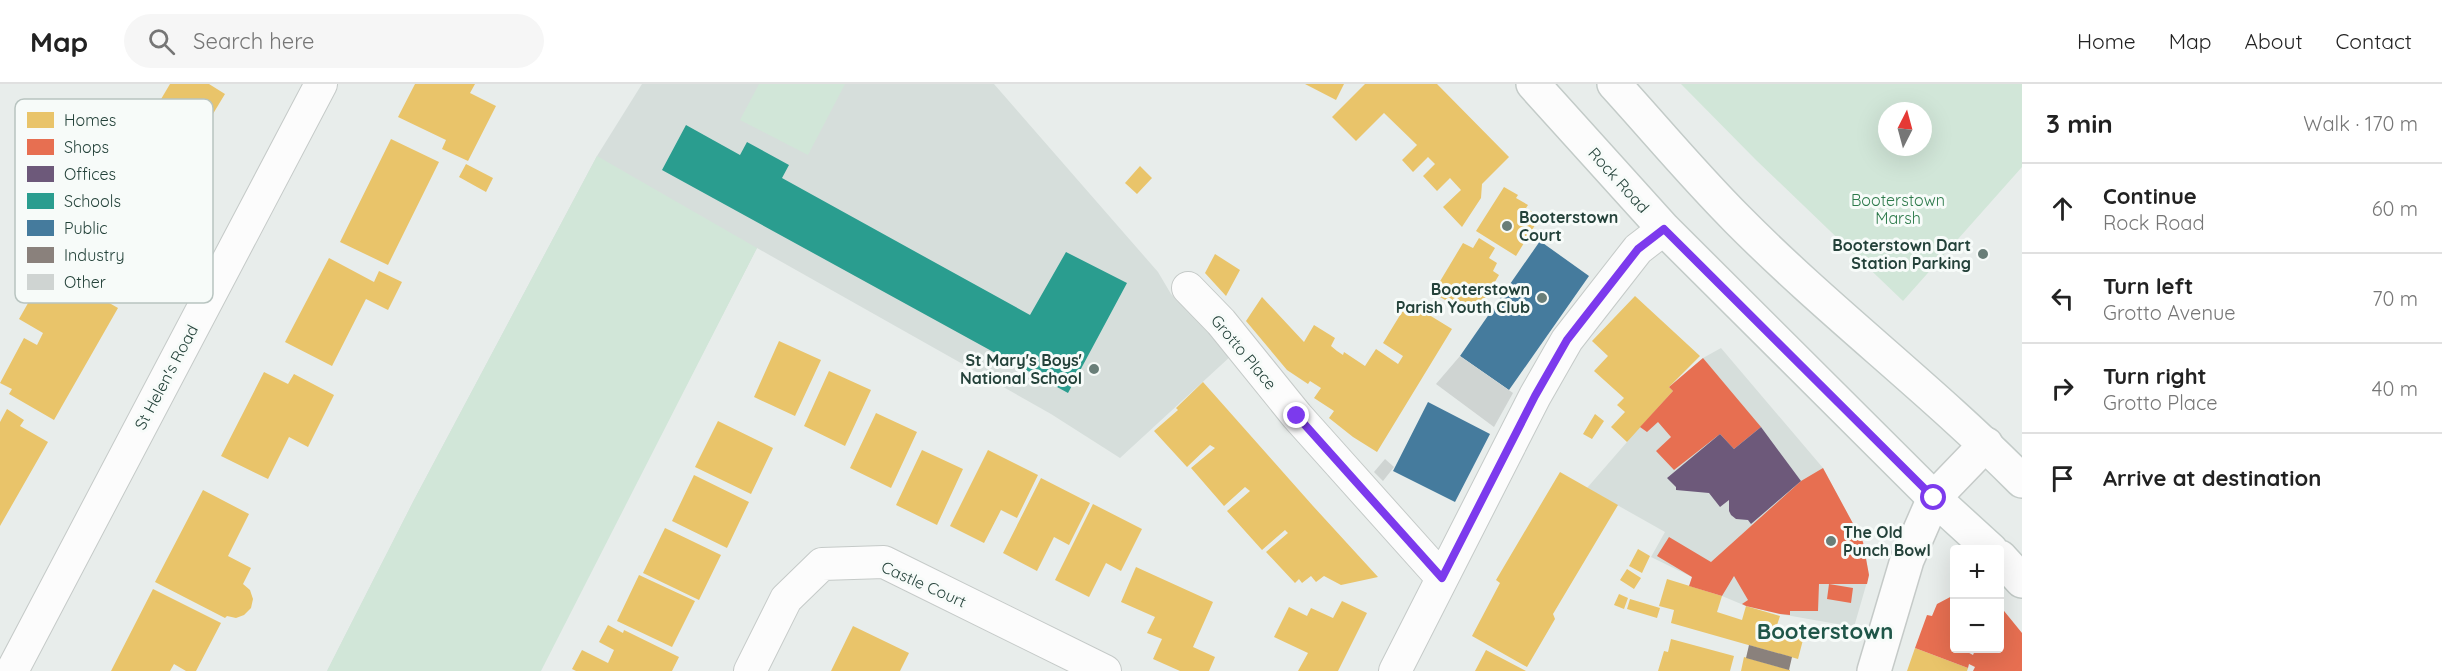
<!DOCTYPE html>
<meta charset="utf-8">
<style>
body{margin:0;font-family:Quicksand,sans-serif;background:#f6f6f6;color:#222}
.controls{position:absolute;right:18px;bottom:18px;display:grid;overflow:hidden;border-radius:6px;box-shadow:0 6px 24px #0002}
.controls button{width:54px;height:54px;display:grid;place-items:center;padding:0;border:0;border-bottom:2px solid #e0e0e0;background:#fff;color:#222;font:30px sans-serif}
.compass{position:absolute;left:1878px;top:18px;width:54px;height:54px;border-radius:50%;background:#fff;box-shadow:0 6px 24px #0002;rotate:6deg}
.stop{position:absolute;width:18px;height:18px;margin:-14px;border:4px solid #7c3aed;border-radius:50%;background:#fff}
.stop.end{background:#7c3aed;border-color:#fff;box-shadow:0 2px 6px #0008}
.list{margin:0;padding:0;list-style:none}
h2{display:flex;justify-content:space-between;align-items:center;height:78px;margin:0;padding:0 24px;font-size:26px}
h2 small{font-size:20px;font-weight:400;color:#767676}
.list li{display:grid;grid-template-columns:39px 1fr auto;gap:18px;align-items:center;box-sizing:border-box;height:90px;padding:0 24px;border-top:2px solid #e0e0e0}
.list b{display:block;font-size:22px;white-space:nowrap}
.list p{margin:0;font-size:20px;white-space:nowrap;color:#767676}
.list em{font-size:20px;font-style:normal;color:#767676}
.icon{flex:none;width:33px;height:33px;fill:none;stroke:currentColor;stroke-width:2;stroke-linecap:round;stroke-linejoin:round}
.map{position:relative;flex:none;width:2022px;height:587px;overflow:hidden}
header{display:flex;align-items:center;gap:36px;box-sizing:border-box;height:84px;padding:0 30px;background:#fff;border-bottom:2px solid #e0e0e0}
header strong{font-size:28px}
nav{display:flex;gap:33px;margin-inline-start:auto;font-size:21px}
.search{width:420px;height:54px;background:#f6f6f6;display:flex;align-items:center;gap:15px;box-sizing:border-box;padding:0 21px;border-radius:33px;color:#767676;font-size:22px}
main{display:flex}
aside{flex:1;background:#fff}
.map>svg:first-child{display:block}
.built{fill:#d6dedb}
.green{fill:#d1e6d8;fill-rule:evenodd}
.homes{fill:#e9c46a}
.shops{fill:#e76f51}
.offices{fill:#6d597a}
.schools{fill:#2a9d8f}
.public{fill:#457b9d}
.industry{fill:#8a817c}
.building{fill:#cfd4d2}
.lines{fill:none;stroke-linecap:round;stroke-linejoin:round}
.minor-casing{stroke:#c5cac8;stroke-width:34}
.tertiary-casing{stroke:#c5cac8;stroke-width:36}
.secondary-casing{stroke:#c3cbc8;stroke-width:36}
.minor{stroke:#fcfcfc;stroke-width:32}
.tertiary{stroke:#fcfcfc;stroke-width:33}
.secondary{stroke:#fcfcfc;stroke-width:33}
.route{stroke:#7c3aed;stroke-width:8}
.poi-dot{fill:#697e78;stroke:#f7fbf9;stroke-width:2}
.labels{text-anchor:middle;stroke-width:6;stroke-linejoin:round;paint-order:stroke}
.street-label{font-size:16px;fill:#24423a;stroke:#f7fbf9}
.park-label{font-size:16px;fill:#2d7a4b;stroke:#f7fbf9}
.poi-label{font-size:16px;font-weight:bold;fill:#24423a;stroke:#f7fbf9;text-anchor:end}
.district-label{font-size:22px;font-weight:bold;fill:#1f5548;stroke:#f7fbf9}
.key{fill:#f7fbf9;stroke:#b8c4c0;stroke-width:1.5}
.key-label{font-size:16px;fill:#24423a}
</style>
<header>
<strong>Map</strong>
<div class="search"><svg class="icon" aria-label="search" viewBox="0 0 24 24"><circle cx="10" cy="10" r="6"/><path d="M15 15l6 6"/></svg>Search here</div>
<nav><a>Home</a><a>Map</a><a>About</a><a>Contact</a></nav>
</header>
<main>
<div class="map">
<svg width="2022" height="587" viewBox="0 0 2022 587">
<rect width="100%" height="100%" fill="#e8edeb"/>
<path class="built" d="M642 0H994L1158 188 1171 210 1232 271 1120 374 1051 330 757 164 656 360 327 587 414 416 597 72Z
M1721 264 1823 384 1863 458 1869 491 1854 543 1780 530 1746 522 1722 512 1692 493 1651 473 1665 448 1587 404 1627 358 1669 303 1703 274Z"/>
<path class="green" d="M759 0H845L808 71 740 36Z
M1681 0H2022V83L1903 217 1756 76ZM1887 27H1923V63H1887Z
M597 72 757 164 541 587H327L414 416Z"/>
<path class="homes" d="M170 0H209L225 10 176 91 132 64Z
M415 0H475L470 9 496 22 468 77 442 65 446 56 398 33Z
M1305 0H1344L1336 16Z
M1365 0H1437L1509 73 1482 100 1481 114 1462 143 1443 123 1461 106 1450 94 1437 107 1423 92 1435 80 1428 73 1413 88 1402 76 1417 61 1384 29 1356 57 1332 33Z
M391 55 439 78 388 181 340 158Z
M466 80 493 94 486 108 459 93Z
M1140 82 1152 94 1137 110 1125 99Z
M1504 103 1518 111 1516 114 1528 121 1526 124 1540 133 1516 172 1476 147Z
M1479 154 1495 164 1489 174 1497 179 1493 187 1499 191 1477 228 1460 218 1459 220 1449 214 1447 217 1433 209 1463 159 1473 164Z
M1215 170 1240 186 1226 212 1205 189Z
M329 174 374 198 379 187 402 198 388 226 366 215 332 282 285 258Z
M48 184 118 224 54 336 9 310 12 305 0 299 24 254 37 261 43 249 19 235Z
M1635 212 1700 272 1669 303 1673 307 1627 358 1611 343 1625 328 1617 321 1624 314 1594 287 1608 272 1592 257Z
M1262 213 1304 258 1314 241 1335 254 1331 262 1337 267 1343 271 1344 268 1365 282 1376 265 1398 280 1403 272 1383 259 1408 218 1452 245 1377 368 1353 353 1329 334 1334 327 1314 314 1321 304 1310 297 1308 300 1287 286 1246 237Z
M779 257 821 276 795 332 754 313Z
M829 287 871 306 845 362 804 342Z
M264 288 288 300 294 290 334 311 308 363 289 353 268 395 221 372Z
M1203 298 1313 422 1378 493 1341 501 1324 492 1316 498 1311 492 1302 499 1299 495 1295 499 1266 468 1288 449 1285 446 1262 466 1227 427 1250 407 1245 403 1224 422 1191 384 1215 364 1210 361 1187 383 1154 347 1178 326 1176 324Z
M7 325 24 336 20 342 48 358 0 442V338Z
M876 329 917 348 891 404 850 384Z
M1595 330 1604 337 1592 355 1583 350Z
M718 337 773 364 751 410 695 383Z
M922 366 963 385 937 441 896 421Z
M988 366 1038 391 1017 434 1001 426 984 459 950 442Z
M1560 388 1618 421 1553 530 1555 535 1527 583 1472 552 1500 499 1496 496Z
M694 391 749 418 727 464 672 437Z
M1041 394 1090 419 1069 461 1054 453 1037 487 1003 469Z
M203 406 249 430 228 472 251 484 243 500 250 506 253 515 251 524 244 531 236 534 227 532 225 534 155 498Z
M1093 420 1142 445 1121 487 1106 479 1089 513 1055 496Z
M665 444 721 471 699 516 643 489Z
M1638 465 1650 472 1642 489 1629 482Z
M1136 483 1213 518 1193 563 1215 573 1209 587H1180L1153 575 1162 555 1147 549 1155 533 1121 518Z
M1627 485 1641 494 1634 505 1620 496Z
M639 491 695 517 672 563 617 537Z
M1667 495 1722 512 1717 528 1742 536 1746 522 1780 532 1776 544 1804 552 1798 575 1671 539 1674 526 1659 522Z
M153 505 221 539 196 587H186L174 580 170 587H111Z
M1619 510 1628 514 1624 525 1614 521Z
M1630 515 1660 524 1657 534 1627 525Z
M1342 517 1367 529 1338 587H1298L1308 569 1274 553 1289 523 1307 532 1311 524 1333 534Z
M608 541 623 549 624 546 679 573 672 587H576L572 585 582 566 608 579 614 566 599 558Z
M853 542 909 569 900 587H831Z
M1671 555 1734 572 1730 587H1658L1664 567 1668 568Z
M1915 564 1968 584 1967 587H1907Z
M1486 566 1526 587H1475Z
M1744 573 1790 586V587H1741Z"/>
<path class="shops" d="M1703 274 1761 343 1734 365 1720 350 1674 386 1656 367 1671 353 1658 338 1647 348 1640 343 1673 307 1669 303Z
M1823 384 1863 458 1869 491 1867 500H1819L1818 527H1790V531L1780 530 1746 522 1742 520 1748 516 1734 492 1722 512 1689 502 1692 493 1657 472 1669 453 1711 478 1801 397Z
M1829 500 1853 504 1851 519 1827 515Z
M1954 511V564H1960L1973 571 1976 564H2000V522L2022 549V587H1973L1975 583 1969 580 1968 584 1915 564 1927 531 1932 532 1937 520Z"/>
<path class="offices" d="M1761 343 1801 397 1751 440 1748 436 1736 435 1731 431 1729 427V416L1720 423 1709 409 1676 406V403L1667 394 1720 350 1734 365Z"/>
<path class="schools" d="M686 41 740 71 747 58 789 81 782 94 1030 231 1066 168 1127 199 1068 309 662 86Z"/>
<path class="public" d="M1540 157 1589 192 1509 306 1460 272Z
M1428 318 1490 350 1455 418 1393 387Z"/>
<path class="industry" d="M1749 561 1792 573 1789 586 1746 574Z"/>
<path class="building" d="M1460 272 1513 309 1494 343 1436 300Z
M1385 375 1394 383 1383 397 1374 388Z"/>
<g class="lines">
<defs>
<path id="minor" d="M1188 204 1221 238 1297 332 1442 494
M12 587 321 0
M750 587 786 515 822 480 884 478 1105 587
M1395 587 1535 312 1567 256 1638 165 1664 145"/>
<path id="tertiary" d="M1874 587 1907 476 1934 414 1986 360"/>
<path id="secondary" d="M1533 0 1664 145 1934 414 1991 466
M1614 0C1655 45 1694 92 1737 135 1828 227 1931 305 2022 397
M2000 473 2022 497"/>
</defs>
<use href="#minor" class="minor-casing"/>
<use href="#tertiary" class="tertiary-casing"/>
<use href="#secondary" class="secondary-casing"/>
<use href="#minor" class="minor"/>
<use href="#tertiary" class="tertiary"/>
<use href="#secondary" class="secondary"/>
</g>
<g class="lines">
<path class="route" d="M1297 332 1442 494 1535 312 1567 256 1638 165 1664 145 1934 414"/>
</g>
<g class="poi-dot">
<circle cx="1507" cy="142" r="6"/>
<circle cx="1983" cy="170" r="6"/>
<circle cx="1542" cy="214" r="6"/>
<circle cx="1094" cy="285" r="6"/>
<circle cx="1831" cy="457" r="6"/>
</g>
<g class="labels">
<g class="street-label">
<text transform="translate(1619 96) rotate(48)" y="6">Rock Road</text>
<text transform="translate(1244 268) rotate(50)" y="6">Grotto Place</text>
<text transform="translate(166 293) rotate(-62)" y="6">St Helen's Road</text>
<text transform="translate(924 500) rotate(24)" y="6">Castle Court</text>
</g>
<g class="park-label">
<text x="1898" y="122">Booterstown<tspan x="1898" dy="18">Marsh</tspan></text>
</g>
<g class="poi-label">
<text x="1519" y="139" text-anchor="start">Booterstown<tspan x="1519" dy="18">Court</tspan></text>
<text x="1971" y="167">Booterstown Dart<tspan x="1971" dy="18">Station Parking</tspan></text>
<text x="1530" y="211">Booterstown<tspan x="1530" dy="18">Parish Youth Club</tspan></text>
<text x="1082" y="282">St Mary's Boys'<tspan x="1082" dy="18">National School</tspan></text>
<text x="1843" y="454" text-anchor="start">The Old<tspan x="1843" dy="18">Punch Bowl</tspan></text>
</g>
<g class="district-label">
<text x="1825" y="555">Booterstown</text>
</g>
</g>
<rect x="15" y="15" width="198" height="204" rx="9" class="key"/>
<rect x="27" y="28" width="27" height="16" fill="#e9c46a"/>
<rect x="27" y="55" width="27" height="16" fill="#e76f51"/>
<rect x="27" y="82" width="27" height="16" fill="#6d597a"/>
<rect x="27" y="109" width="27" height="16" fill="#2a9d8f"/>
<rect x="27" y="136" width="27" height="16" fill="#457b9d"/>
<rect x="27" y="163" width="27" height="16" fill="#8a817c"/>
<rect x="27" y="190" width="27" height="16" fill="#cfd4d2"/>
<g class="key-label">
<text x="64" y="42">Homes</text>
<text x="64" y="69">Shops</text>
<text x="64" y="96">Offices</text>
<text x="64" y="123">Schools</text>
<text x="64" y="150">Public</text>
<text x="64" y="177">Industry</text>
<text x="64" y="204">Other</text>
</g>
</svg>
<div class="controls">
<button>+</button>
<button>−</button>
</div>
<svg class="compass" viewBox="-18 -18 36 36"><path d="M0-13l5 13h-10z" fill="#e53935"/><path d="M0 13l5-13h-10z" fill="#767676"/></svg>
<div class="stop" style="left:1934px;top:414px"></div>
<div class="stop end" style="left:1297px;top:332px"></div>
</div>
<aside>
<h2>3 min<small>Walk · 170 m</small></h2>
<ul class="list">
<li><svg class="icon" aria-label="ahead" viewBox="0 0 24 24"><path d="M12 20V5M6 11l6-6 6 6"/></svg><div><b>Continue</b><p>Rock Road</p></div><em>60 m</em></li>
<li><svg class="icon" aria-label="left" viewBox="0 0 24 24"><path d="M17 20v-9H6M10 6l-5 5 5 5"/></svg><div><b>Turn left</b><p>Grotto Avenue</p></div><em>70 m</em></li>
<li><svg class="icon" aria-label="right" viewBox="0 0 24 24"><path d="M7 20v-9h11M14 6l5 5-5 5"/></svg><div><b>Turn right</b><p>Grotto Place</p></div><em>40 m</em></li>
<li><svg class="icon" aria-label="arrive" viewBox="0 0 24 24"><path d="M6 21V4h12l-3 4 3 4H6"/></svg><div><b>Arrive at destination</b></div></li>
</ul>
</aside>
</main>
